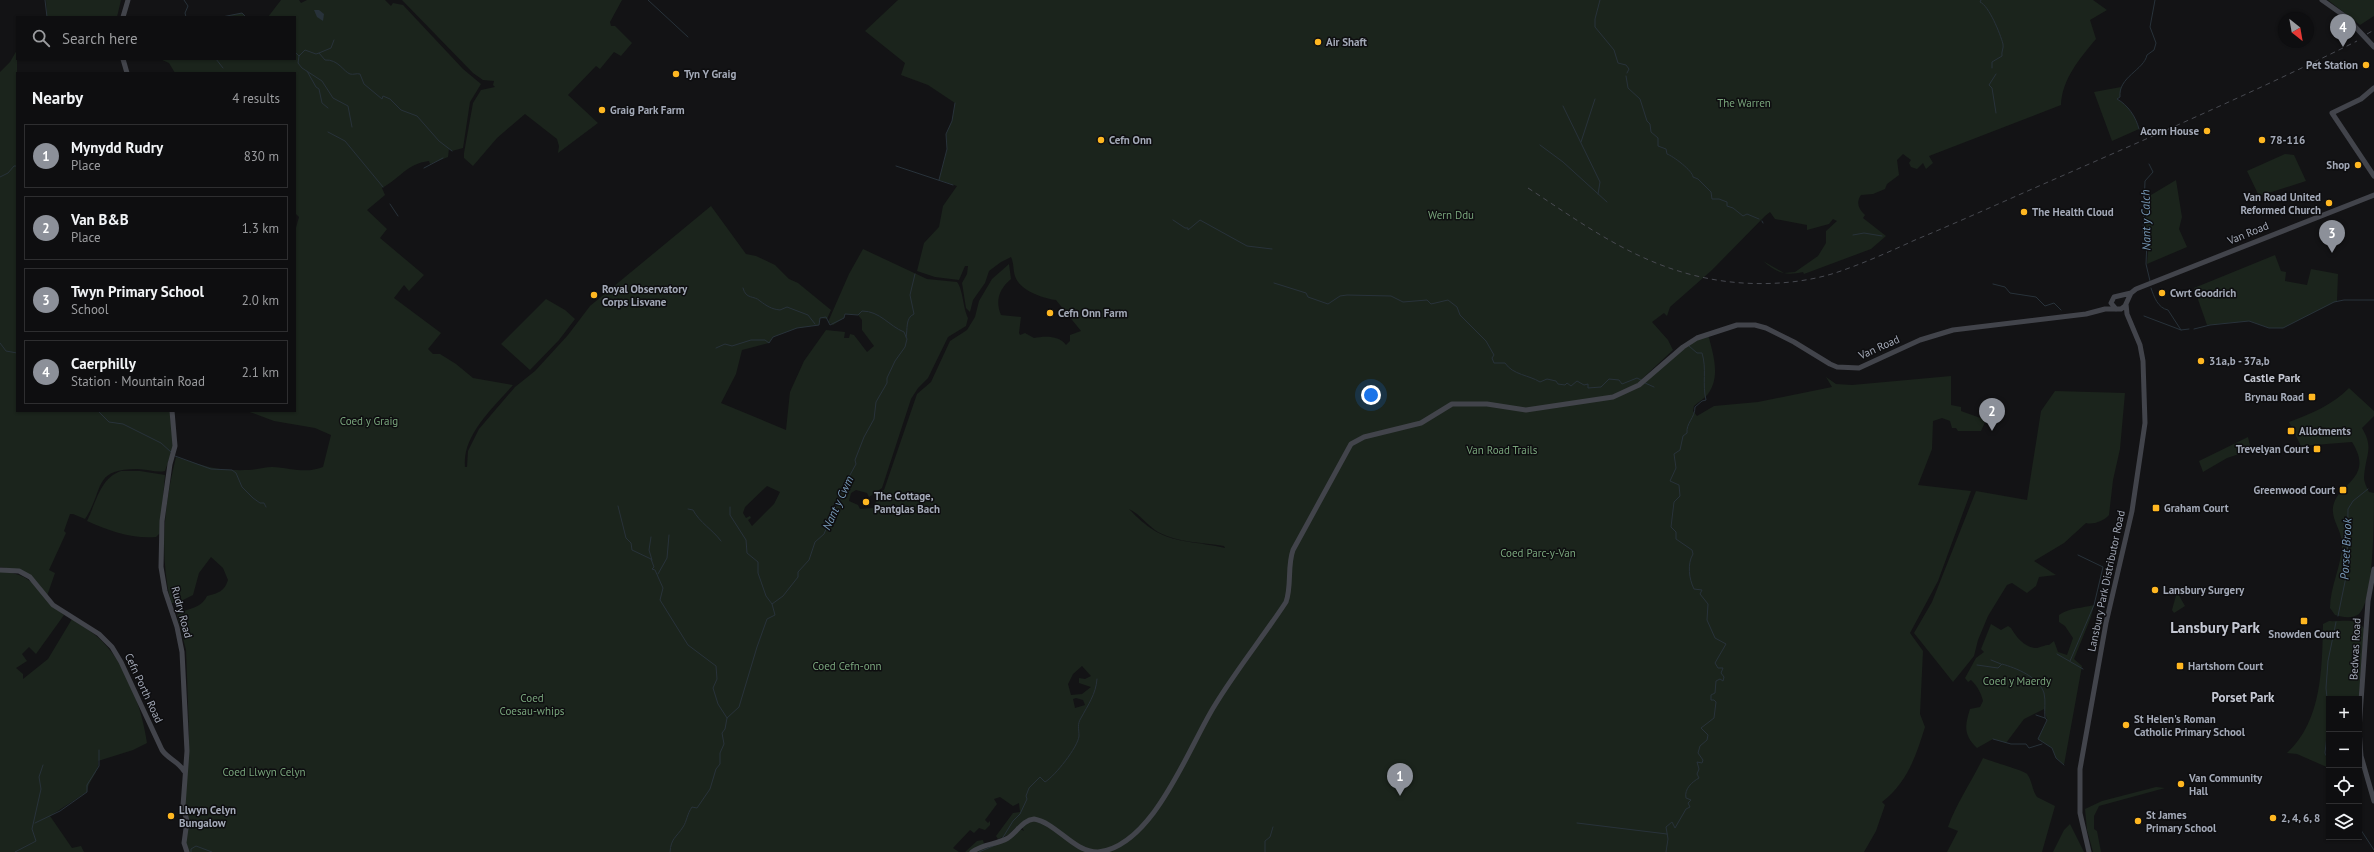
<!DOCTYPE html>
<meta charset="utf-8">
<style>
body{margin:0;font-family:"PT Sans",sans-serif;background:#171719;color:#f1f3f6}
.controls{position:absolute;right:12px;bottom:12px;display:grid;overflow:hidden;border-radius:0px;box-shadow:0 1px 3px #0004}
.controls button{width:36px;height:36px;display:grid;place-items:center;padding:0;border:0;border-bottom:1px solid #2e2e30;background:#0e0e10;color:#f1f3f6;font:20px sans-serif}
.compass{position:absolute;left:2278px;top:12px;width:36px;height:36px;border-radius:50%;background:#0e0e10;box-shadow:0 1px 3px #0004;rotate:149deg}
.you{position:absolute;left:1371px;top:395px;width:14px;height:14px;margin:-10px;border:3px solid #fff;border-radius:50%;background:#1a73e8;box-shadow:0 0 0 6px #1a73e833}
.badge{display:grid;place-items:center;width:26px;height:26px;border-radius:50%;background:#8c9099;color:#fff;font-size:13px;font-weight:700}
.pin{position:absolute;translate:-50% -33px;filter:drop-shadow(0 1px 2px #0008)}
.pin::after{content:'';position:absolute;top:21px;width:14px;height:12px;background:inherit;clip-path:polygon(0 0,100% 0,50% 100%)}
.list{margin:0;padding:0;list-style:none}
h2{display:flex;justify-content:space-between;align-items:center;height:52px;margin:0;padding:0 16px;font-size:17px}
h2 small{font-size:13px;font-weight:400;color:#9b9c9f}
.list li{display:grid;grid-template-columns:26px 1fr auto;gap:12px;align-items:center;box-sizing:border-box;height:64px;margin:0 8px 8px;padding:0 8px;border:1px solid #2e2e30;border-radius:0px}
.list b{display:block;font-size:15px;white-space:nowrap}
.list p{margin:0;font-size:13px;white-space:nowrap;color:#9b9c9f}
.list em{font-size:13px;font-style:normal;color:#9b9c9f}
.icon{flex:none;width:22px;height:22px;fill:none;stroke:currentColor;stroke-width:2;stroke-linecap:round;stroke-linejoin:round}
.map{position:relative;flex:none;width:2374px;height:852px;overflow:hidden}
.search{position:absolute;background:#0e0e10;box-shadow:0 1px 3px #0004;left:16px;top:16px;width:280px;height:44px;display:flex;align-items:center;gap:10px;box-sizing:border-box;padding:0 14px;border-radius:0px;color:#9b9c9f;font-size:15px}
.panel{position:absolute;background:#0e0e10;box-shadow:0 1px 3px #0004;left:16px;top:72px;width:280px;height:340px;border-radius:0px}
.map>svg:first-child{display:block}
.green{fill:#1b241c;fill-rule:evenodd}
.water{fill:#28323a}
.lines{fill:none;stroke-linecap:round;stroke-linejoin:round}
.stream{stroke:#28323a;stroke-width:1}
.secondary{stroke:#42444b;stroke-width:5}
.rail{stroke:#474950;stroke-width:1;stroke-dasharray:5 4;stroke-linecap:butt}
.poi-dot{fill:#ffb721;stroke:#0e0e10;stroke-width:1.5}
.labels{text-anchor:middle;stroke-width:3;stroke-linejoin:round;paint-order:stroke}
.poi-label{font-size:11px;font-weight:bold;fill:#a3a9b7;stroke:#0e0e10;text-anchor:start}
.park-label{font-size:11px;fill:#78a47b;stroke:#0e0e10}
.street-label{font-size:11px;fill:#a3a9b7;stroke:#0e0e10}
.water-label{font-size:12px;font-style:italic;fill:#7698b6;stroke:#0e0e10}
.neighbourhood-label{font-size:12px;font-weight:bold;fill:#c5c8d3;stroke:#0e0e10}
.quarter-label{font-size:13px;font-weight:bold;fill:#c5c8d3;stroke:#0e0e10}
.district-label{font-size:15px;font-weight:bold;fill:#c5c8d3;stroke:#0e0e10}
</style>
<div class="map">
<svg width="2374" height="852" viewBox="0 0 2374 852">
<rect width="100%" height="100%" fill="#131315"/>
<path class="green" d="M46 0H121L117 17H47Z
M281 0H299L301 3 307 0H385L391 6 393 3 403 5 463 69 481 84 470 102 463 148 452 151 449 149 448 157 430 164 429 161C406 164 402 177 382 188L385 195 367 210 387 229 380 238 424 275 409 291 404 285 394 298 441 333 428 349 433 354H440L456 364 473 378 513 385C493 408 462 435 465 467H467L468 451 479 429 515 387 535 371 568 335 590 306 711 206 746 254 756 256 775 265 789 279 798 283 831 310 827 319 820 318 819 325 797 328 773 337 769 343 742 350 736 374 721 403 786 430 790 392 804 361 826 330 845 332 844 338H849L850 334 854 335 867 352 874 346 862 330V320L858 315 845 314 844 318 833 325 828 322 849 274 863 249 927 279 957 282C963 289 963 308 968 318L966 326 948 337 928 378 918 388 911 399 882 488 869 497 867 493 856 490 851 493 849 501 858 505 860 509 873 508 882 490H884L917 394 931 382 950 341 967 330 975 317 979 301 992 279 1009 264 1011 279C999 289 995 301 1001 315L1021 317 1019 333 1020 335 1025 333 1034 338C1044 336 1059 335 1066 345L1070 341V335L1081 331 1056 300C1043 298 1020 291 1015 276 1013 270 1014 263 1011 257L1001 262 989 271 985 283 973 300 970 312 966 308 962 283 967 274 968 266H965L959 280 935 277 917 271 924 243 939 227 943 206 957 186 939 180 947 149 946 134 952 121 955 103 928 85 901 75 905 63 865 31 898 0H2093L2107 10 2090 20 2096 39C2080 58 2062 79 2061 105L1929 156 1933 163 1926 169 1923 163 1917 169 1911 167 1909 163 1911 160 1903 154 1897 160 1899 175 1887 184 1885 189 1873 194 1861 195C1856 202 1858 209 1865 215L1863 218 1886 236 1871 249 1804 274 1803 272C1785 276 1777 273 1763 261L1784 273 1795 272 1818 256 1826 243V231L1837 221 1833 219 1829 224 1807 230V225L1775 219 1770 212 1765 216 1712 270 1670 307 1667 316 1664 313 1652 322 1668 340 1673 350 1628 392 1683 347 1708 334C1713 354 1721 376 1708 394 1704 399 1698 402 1694 406L1693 411 1697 416 1714 406 1758 402 1832 387 1826 377 1836 384 1852 385 1951 376V405L1961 407V411L1986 420 1981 431H1958L1956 428H1952L1950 421 1942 418 1933 421 1932 449 1918 485 1971 491 1938 581 1910 633 1923 651 1920 714 1925 727C1916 756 1907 783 1882 802L1885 805 1876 831 1864 852H965L977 841 983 840 984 844 1004 842 1020 829 1024 831 1022 827 1025 825 1021 823 1008 835 998 839 996 836 1013 813 1020 812 1019 803 1013 806 1000 797 994 799 997 804 985 820 988 823 990 821V825L985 830 979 828 974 833 970 830 953 848 959 852H188L185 842 184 809 189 734 187 676 186 650 177 615C188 607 200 610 207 596 218 593 224 592 228 580L223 568 211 557 199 573 193 595 177 603H171C159 554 164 505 176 457 205 466 216 471 248 470 256 470 264 467 272 467 291 468 306 474 323 467L331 435 315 428 274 421 247 411H295V231L299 217 295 213V73H175L169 63 160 59H295V17H268ZM767 486 780 492 774 504 752 526 748 520 751 518 750 516 746 518 743 513 745 507ZM1129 509C1140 514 1148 526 1158 532 1178 543 1202 542 1224 546L1225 548C1180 538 1164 546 1129 509ZM1082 666 1091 676 1085 679 1079 678V683L1091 687 1082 694 1071 695 1068 684 1073 674ZM1076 698 1083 700 1085 705 1075 708 1073 699Z
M402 0H622L610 22 611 26H615L632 43 621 56 614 52 600 69 596 66 568 95 598 123 558 153 559 146 557 139 525 114 497 138 473 166 464 158V153L473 103 481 90 495 87 493 85 494 81 483 80 473 73Z
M2328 0H2374V16L2360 25Z
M242 13 246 17H222Z
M17 50V411H171L174 445 165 471C157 473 147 469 137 469 92 469 105 489 85 519L73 514H70L64 531 66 533 49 570 55 573 47 596C31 572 28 571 0 567V72L10 62Z
M2121 87 2120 97 2117 99C2128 105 2136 117 2139 129L2112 141 2094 92Z
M2285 154 2294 155 2306 181 2259 196 2247 171Z
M2176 180 2182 217 2179 229 2187 247 2147 264 2149 242 2145 232 2146 198Z
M2275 255 2281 271 2286 272 2285 281 2307 285 2311 269 2338 274 2337 301 2283 328H2269L2249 321 2207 325 2194 288Z
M546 299 565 310 575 319 559 340 530 370 501 344Z
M2349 388 2374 411V416L2362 428C2374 448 2366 453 2364 477 2364 483 2367 487 2369 492L2374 493C2374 516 2374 600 2359 614 2352 619 2342 617 2335 615L2330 608C2330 586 2343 563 2342 542 2341 529 2329 517 2334 503 2341 482 2374 477 2352 442L2301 446 2289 422C2310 414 2333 405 2349 388Z
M2055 391 2125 393 2120 449 2113 480 2109 515C2104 521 2093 525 2086 523L2064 543 2034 561 2056 575 2039 577 2036 586 2027 593 2012 583 2007 585 1988 616 1978 640 1974 656 1953 682 1914 633 1932 602 1976 491 2027 500 2041 411Z
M2248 437 2251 450 2227 458 2203 472 2199 461Z
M121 471H140L165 475 160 533 156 537C132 539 109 531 87 521 96 503 100 478 121 471Z
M0 571C40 575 35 594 64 615L36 654 29 647 22 654 27 661 16 668 23 674V679L48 659 72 619C82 626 93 632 102 641 127 666 142 708 147 743L133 750 98 761C100 772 88 780 87 792L50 816 72 848 81 846 84 852H0Z
M2177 592 2185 606 2174 613 2172 610Z
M2094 605 2091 617 2074 659 2082 666 2064 765 2056 758 2052 748 2038 739 2047 720 2044 709 2024 719 2006 743 1993 739 1977 748C1963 735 1965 725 1970 709L1980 707 1983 701C1981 693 1978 687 1971 680L1968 682 1965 678 1976 658 1984 652 1981 649 1991 624 2001 630 2008 626 2011 628C2017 638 2025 648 2037 648 2042 647 2044 645 2049 645L2054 641 2058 652 2067 655 2073 638 2065 626 2059 622V615C2068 608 2083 608 2094 605Z
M2329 621C2340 622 2359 617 2364 629L2359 699H2329L2325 753 2329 768 2297 754 2287 753C2322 721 2322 668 2323 624Z
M1983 758C1990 761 2025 771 2027 774 2032 780 2032 790 2037 797L2055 806 2042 852H1947L1958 831 1948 827C1956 804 1972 781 1983 758Z
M2156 787 2165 788 2099 806 2094 816V829L2097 831 2101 852H2093L2087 830 2085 809 2102 801Z
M2070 824 2084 852H2053L2064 830Z"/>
<path class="water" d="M314 10H319L324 14 323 21 317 17Z"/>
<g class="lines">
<path class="stream" d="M45 0 47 17
M184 0 188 6 185 13 186 17
M648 0 688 37
M1600 0 1595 19V27L1614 50 1618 63 1626 65 1629 69 1627 73
M1981 0 1980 2C1989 6 2000 33 2003 44 2004 48 2001 52 2002 56L1992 62V68
M222 17 242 13 246 17
M295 52 299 56 305 50 316 54 319 53 325 60C338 59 344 72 350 74 354 75 356 73 360 74L364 84 382 99 383 96 390 99 401 110 417 116 439 141 452 151
M319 53 331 48 334 40
M299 56 298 63 302 68 322 81 333 98 348 106 352 127
M216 59 223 68
M307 71 316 87 319 89 322 103 328 108
M1996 74 1989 85 1992 88 1996 113
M1626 76 1628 88 1640 99 1647 121 1650 124 1651 132 1658 138V146L1666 149 1667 154C1673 156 1693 171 1693 177L1698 179 1711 192 1712 199H1719L1727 202V206L1733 208 1743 216 1747 214 1759 219
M1563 106 1600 182 1598 194
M2139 129C2136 117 2128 105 2117 99L2120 97C2118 77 2144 70 2147 55L2154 50 2156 43 2150 27 2155 0
M328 132 345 141 383 187
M1581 142 1595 99
M1540 145 1563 162 1607 202
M2149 164 2153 172 2145 181 2143 233 2147 241 2146 264 2150 281
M896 166 953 185
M424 168 443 158
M0 177 8 173 14 166H17
M939 180 947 149 946 134 952 121 955 103
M390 204 398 216
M1173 220 1185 228H1188V230L1200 220 1247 246 1272 249
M1762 221 1763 223
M1853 235 1864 233 1882 236
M1274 283 1306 293 1308 297 1328 304 1340 296 1347 295 1391 296 1403 302 1427 300 1431 304 1448 300 1457 307 1460 315 1486 341 1494 355 1492 358 1494 363H1505C1513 375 1529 375 1540 382L1547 379 1556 381 1558 384 1565 385 1567 383 1571 386 1577 381 1584 385 1588 384V388L1601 387 1609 379 1619 380 1622 384 1637 378 1641 380
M1993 284 2005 287 2010 293 2036 297 2045 306 2054 303 2061 310
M743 288C746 300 754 295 760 301 767 306 771 309 780 310L787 307 808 315 815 324
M2151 288C2154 297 2158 308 2168 310L2181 330
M2144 316 2181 330 2189 329
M2194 329 2210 325 2249 321 2269 328H2283L2334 302 2344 300H2374
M906 337C908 329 905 318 914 314L910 295 915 274
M0 343 6 351 17 353
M1645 383 1654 387
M98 411 109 422 123 424 161 443 171 452
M175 456 211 469 232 470 236 473 242 487 253 498 260 503H264L266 507
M618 506 626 538 631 543 632 550 651 559 654 567 652 569 655 570 663 588 660 600 688 645 716 666 717 679 713 688 718 704 727 718
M730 507V515L746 540 747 553 758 562V573L766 596 772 604
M688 509 693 510C700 523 712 529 721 541
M651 537 649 550 652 560
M658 574 667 558 669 535
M2338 616 2347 572 2348 509 2353 501 2368 489
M2057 654 2083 669
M1991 660 2001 664
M2070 661 2094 605 2103 567 2078 555
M1977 665 1998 668 2002 664C2016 668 2039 677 2044 693 2046 701 2044 710 2045 718L2047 720 2038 739 2052 748 2056 758 2064 765
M2036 715 2045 718
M1993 739 2011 744H2026L2029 748 2042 744
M2329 762 2325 753 2329 717 2326 688 2328 661 2336 622
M35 823 60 811 87 792V785L99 766V750
M1577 823 1667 834
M2359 827 2374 850
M1002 839 1013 821 1020 814 1027 799 1026 796 1029 788 1040 777 1045 782C1055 776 1078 747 1079 736 1079 729 1077 724 1081 718 1088 705 1096 694 1097 679
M15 852 36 841 32 829 41 789 39 777 43 765
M191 852V849L196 846 212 852
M670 852C671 838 676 838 683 827 687 821 687 814 692 807L697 808 710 789 716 769 720 764V753L724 744 722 733 725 729 727 718 739 707 757 647 767 619 775 615 772 604 783 596 798 577V572L809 560 815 542 824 534 844 486 856 464 855 460 864 437 874 419 876 402 887 383V378L895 361 905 347 907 339 904 332C889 326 880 311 862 311L858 315 845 314 844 318 830 325 826 317 820 318 819 325 797 328 773 337 769 343 765 340H751L732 346 725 344 716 348
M979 852 998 844
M1265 852V841L1270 837 1273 827
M1666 852 1668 839 1666 827 1672 822 1675 828 1686 809 1690 807 1688 803 1691 800 1686 798C1684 789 1692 782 1699 778L1697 774 1699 769 1697 762 1702 763 1703 760 1698 753 1700 746 1707 740 1708 735 1701 728 1714 718 1716 702 1714 700H1711V695L1715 693 1716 681 1720 679 1723 681 1724 677 1721 673 1723 668H1718L1715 663 1726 644 1715 638 1707 620 1708 604 1700 594 1702 590 1694 589C1689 579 1687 564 1693 554L1692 550 1676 539V532L1671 527 1674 502 1680 496 1679 485 1670 481 1676 468 1674 454 1680 450 1683 436 1687 433C1686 423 1695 418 1695 407L1702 401 1706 400C1702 384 1707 369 1702 353H1697L1689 346"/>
<path class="secondary" d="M2322 0 2346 17 2374 47
M123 17 128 0
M123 59 127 73
M2374 88 2361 99 2332 113 2374 176
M2116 309 2111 303 2114 297 2131 293
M172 411 175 446 170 464 162 521 161 567 165 591 177 627 182 652 187 751 183 806 187 821 184 843 187 852
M2374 569 2368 601 2359 730 2361 756 2374 801
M0 570 19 571 30 577 53 605 99 634 112 647 121 662 162 750C168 759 178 761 184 771
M972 852C984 843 996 845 1008 838 1017 832 1023 820 1034 819 1057 823 1073 852 1098 852 1154 846 1189 746 1215 705 1237 669 1263 637 1286 602 1292 585 1287 567 1293 550L1351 444 1364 437 1421 423 1452 404H1487L1526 410 1613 397 1639 385 1683 347 1697 338 1737 325H1755L1766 328 1794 342 1830 364 1837 367 1859 368 1920 340 1953 330 2086 314 2105 309H2121L2125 306 2131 293 2136 289 2374 195
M2089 852 2080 813V769L2106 623 2132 511 2145 423 2143 361 2140 345 2127 314 2126 304"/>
<path class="rail" d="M2367 34 2374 30
M1528 188C1592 230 1645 270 1723 281 1759 286 1800 284 1835 273 1862 264 1889 252 1915 240 1956 223 1998 204 2039 186 2146 139 2253 93 2357 41"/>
</g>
<g class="poi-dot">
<circle cx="1318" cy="42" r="4"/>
<circle cx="2366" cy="65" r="4"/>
<circle cx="676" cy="74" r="4"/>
<circle cx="602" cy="110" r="4"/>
<circle cx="2207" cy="131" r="4"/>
<circle cx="1101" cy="140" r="4"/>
<circle cx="2262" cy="140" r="4"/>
<circle cx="2358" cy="165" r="4"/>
<circle cx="2329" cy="203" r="4"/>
<circle cx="2024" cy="212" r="4"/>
<circle cx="2162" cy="293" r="4"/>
<circle cx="594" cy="295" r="4"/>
<circle cx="1050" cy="313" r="4"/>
<circle cx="2201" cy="361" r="4"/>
<rect x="2308" y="393" width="8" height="8" rx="2"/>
<rect x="2287" y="427" width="8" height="8" rx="2"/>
<rect x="2313" y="445" width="8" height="8" rx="2"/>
<rect x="2339" y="486" width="8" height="8" rx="2"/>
<circle cx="866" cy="502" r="4"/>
<rect x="2152" y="504" width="8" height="8" rx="2"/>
<circle cx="2155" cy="590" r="4"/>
<rect x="2300" y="617" width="8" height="8" rx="2"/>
<rect x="2176" y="662" width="8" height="8" rx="2"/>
<circle cx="2126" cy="725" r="4"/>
<circle cx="2181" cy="784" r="4"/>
<circle cx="171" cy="816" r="4"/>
<circle cx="2273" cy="818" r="4"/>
<circle cx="2138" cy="821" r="4"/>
</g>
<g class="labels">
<g class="poi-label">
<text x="1326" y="46">Air Shaft</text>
<text x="2358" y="69" text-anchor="end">Pet Station</text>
<text x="684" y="78">Tyn Y Graig</text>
<text x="610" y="114">Graig Park Farm</text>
<text x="2199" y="135" text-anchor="end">Acorn House</text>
<text x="1109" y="144">Cefn Onn</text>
<text x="2270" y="144">78-116</text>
<text x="2350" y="169" text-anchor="end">Shop</text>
<text x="2321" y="201" text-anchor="end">Van Road United<tspan x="2321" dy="13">Reformed Church</tspan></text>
<text x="2032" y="216">The Health Cloud</text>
<text x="602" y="293">Royal Observatory<tspan x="602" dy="13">Corps Lisvane</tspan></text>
<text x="2170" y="297">Cwrt Goodrich</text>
<text x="1058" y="317">Cefn Onn Farm</text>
<text x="2209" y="365">31a,b - 37a,b</text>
<text x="2304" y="401" text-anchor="end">Brynau Road</text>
<text x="2299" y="435">Allotments</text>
<text x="2309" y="453" text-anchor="end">Trevelyan Court</text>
<text x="2335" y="494" text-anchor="end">Greenwood Court</text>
<text x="874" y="500">The Cottage,<tspan x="874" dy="13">Pantglas Bach</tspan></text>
<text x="2164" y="512">Graham Court</text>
<text x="2163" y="594">Lansbury Surgery</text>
<text x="2304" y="638" text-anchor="middle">Snowden Court</text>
<text x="2188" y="670">Hartshorn Court</text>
<text x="2134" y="723">St Helen's Roman<tspan x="2134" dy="13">Catholic Primary School</tspan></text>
<text x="2189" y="782">Van Community<tspan x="2189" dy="13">Hall</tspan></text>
<text x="179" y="814">Llwyn Celyn<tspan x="179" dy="13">Bungalow</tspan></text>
<text x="2146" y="819">St James<tspan x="2146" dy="13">Primary School</tspan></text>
<text x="2281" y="822">2, 4, 6, 8</text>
</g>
<g class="park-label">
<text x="1744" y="107">The Warren</text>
<text x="1451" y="219">Wern Ddu</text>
<text x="369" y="425">Coed y Graig</text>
<text x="1502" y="454">Van Road Trails</text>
<text x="1538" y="557">Coed Parc-y-Van</text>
<text x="847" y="670">Coed Cefn-onn</text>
<text x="2017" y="685">Coed y Maerdy</text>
<text x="532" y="702">Coed<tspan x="532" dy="13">Coesau-whips</tspan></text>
<text x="264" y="776">Coed Llwyn Celyn</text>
</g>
<g class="street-label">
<text transform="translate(2248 233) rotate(-22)" y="4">Van Road</text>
<text transform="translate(1879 347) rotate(-24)" y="4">Van Road</text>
<text transform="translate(2106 581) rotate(-78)" y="4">Lansbury Park Distributor Road</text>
<text transform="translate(182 612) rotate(75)" y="4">Rudry Road</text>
<text transform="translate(2355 649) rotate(-87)" y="4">Bedwas Road</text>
<text transform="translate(144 688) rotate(65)" y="4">Cefn Porth Road</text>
</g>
<g class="water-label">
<text transform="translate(2146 220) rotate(-91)" y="4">Nant y Calch</text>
<text transform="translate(838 503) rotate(-65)" y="4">Nant y Cwm</text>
<text transform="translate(2346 549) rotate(-87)" y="4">Porset Brook</text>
</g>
<g class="neighbourhood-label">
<text x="2272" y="382">Castle Park</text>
</g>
<g class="quarter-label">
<text x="2243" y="702">Porset Park</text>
</g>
<g class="district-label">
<text x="2215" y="633">Lansbury Park</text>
</g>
</g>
</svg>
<div class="controls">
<button>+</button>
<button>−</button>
<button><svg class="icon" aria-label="locate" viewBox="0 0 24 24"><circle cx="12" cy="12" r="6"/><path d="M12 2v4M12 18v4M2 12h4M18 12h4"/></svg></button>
<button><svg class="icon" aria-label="layers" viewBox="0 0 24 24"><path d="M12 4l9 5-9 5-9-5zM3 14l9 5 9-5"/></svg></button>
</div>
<svg class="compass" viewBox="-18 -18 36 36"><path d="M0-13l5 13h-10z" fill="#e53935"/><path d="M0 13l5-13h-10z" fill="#9b9c9f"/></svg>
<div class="you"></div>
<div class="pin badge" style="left:1400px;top:796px">1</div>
<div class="pin badge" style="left:1992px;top:431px">2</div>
<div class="pin badge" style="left:2332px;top:253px">3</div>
<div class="pin badge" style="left:2343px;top:47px">4</div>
<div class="search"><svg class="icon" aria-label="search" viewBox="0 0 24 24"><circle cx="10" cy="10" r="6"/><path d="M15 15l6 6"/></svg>Search here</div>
<section class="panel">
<h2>Nearby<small>4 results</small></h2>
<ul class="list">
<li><span class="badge">1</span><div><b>Mynydd Rudry</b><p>Place</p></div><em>830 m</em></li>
<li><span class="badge">2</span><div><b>Van B&amp;B</b><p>Place</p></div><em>1.3 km</em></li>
<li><span class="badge">3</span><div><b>Twyn Primary School</b><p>School</p></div><em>2.0 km</em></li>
<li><span class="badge">4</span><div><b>Caerphilly</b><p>Station · Mountain Road</p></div><em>2.1 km</em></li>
</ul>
</section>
</div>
